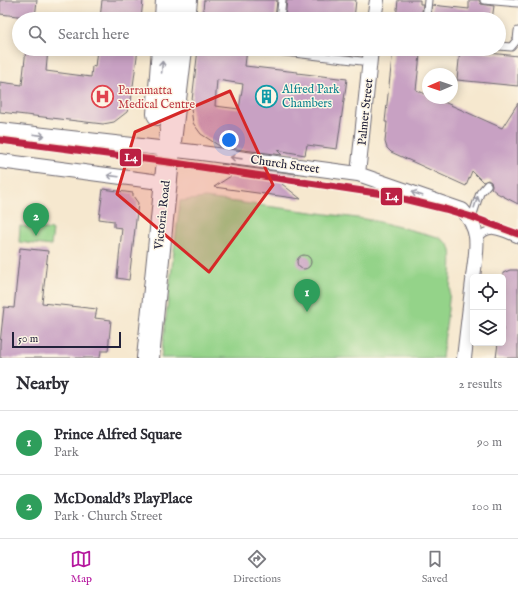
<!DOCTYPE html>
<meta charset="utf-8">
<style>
body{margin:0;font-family:"IM FELL English",serif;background:#f2f2f3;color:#2b2b33}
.controls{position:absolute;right:12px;bottom:12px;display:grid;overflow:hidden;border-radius:6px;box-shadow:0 2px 10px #0003}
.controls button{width:36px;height:36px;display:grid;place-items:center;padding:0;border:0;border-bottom:1px solid #e1e1e2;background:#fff;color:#2b2b33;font:20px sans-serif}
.compass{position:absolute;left:422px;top:68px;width:36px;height:36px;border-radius:50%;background:#fff;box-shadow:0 2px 10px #0003;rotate:268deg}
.scale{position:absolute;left:12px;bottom:10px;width:109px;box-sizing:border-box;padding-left:4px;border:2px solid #22223b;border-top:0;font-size:11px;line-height:14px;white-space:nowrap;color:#22223b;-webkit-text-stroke:3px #fcf5e5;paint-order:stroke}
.you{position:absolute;left:229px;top:140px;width:14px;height:14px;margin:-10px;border:3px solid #fff;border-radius:50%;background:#1a73e8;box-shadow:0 0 0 6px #1a73e833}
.badge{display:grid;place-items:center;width:26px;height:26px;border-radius:50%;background:#b5179e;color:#fff;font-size:13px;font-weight:700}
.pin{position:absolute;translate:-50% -33px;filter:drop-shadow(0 1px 2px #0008)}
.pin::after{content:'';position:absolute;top:21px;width:14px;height:12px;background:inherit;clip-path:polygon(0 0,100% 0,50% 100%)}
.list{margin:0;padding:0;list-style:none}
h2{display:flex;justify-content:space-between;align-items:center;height:52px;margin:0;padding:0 16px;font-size:17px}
h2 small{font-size:13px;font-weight:400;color:#7c7c81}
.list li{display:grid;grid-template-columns:26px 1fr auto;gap:12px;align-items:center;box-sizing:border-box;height:64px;padding:0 16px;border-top:1px solid #e1e1e2}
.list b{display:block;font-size:15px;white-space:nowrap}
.list p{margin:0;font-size:13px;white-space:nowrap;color:#7c7c81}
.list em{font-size:13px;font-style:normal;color:#7c7c81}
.icon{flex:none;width:22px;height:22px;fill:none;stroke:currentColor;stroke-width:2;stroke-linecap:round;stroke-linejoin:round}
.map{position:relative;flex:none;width:518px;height:358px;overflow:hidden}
.search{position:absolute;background:#fff;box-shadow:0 2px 10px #0003;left:12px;right:12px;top:12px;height:44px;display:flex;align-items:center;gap:10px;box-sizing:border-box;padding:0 14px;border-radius:22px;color:#7c7c81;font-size:15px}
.sheet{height:180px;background:#fff}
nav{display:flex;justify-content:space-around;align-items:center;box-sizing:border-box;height:56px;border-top:1px solid #e1e1e2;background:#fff;font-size:11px;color:#7c7c81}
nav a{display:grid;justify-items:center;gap:2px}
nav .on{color:#b5179e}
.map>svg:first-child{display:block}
.green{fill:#94d389;stroke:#5b7a62}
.building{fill:#c8a1c3;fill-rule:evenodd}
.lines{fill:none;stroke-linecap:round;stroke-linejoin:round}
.lane-casing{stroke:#6c676f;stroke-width:9}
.street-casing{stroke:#6c676f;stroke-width:16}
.primary-casing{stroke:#6c676f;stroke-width:24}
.lane{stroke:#fff;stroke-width:7}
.street{stroke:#fff;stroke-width:14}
.primary{stroke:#fff;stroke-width:22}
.rail-1-casing{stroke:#fcf5e5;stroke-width:10}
.rail-1{stroke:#bb2043;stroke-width:7}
.oneway{stroke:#9c9ca7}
.marked{fill:#d62828;fill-opacity:0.2;stroke:#d62828;stroke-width:3;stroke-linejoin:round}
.labels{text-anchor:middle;stroke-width:3;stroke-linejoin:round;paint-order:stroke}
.culture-label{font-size:12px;fill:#0d838f;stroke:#fcf5e5;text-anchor:start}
.health-label{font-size:12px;fill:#be3a42;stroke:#fcf5e5;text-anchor:start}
.street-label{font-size:12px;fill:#22223b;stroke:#fcf5e5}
.line-badge{stroke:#fcf5e5;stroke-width:1.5}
.badge-label{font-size:11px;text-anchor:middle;font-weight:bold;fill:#fff}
</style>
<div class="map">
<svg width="518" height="358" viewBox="0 0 518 358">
<rect width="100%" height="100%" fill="#fcf5e5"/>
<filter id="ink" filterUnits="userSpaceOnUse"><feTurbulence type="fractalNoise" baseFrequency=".025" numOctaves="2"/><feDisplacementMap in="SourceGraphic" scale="8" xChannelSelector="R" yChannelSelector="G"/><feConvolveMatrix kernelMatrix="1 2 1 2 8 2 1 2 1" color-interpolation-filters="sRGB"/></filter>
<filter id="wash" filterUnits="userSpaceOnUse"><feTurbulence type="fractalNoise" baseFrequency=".012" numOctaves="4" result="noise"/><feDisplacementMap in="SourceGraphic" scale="16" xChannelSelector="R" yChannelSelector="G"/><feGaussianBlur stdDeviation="0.9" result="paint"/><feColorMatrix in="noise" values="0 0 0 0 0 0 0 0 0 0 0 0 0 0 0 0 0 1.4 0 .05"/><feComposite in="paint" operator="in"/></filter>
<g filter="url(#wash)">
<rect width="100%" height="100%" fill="#f6e8cf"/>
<path class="green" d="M205 198 372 220 438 237C442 240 447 242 450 247 456 257 444 341 442 358H161L180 201Z
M20 226 53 230 51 246 19 242Z"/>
<g id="blocks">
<path class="building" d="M0 0H37L35 18 0 14Z
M102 0H143L141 19H100Z
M204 0H277L275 19H202Z
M287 0H356L354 19H285Z
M398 0H420V4H423L421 19H396Z
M469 0H479L481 4 494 6 492 19H431L432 5 469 9Z
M26 49H48L46 71 91 77 92 66 95 67 97 49H138L131 101 127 112 114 122 103 124 0 112V82L22 85Z
M198 49H247L245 66 297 72V73L347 79 337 149 307 145 305 155 277 150 282 155 221 147 201 134 193 123 191 109ZM217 80 243 84 239 109 215 106Z
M393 49H418V55H420L416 90 428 95V98H435L502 128 518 103V204L497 193 491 188 492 186 491 182 488 180 483 182 472 171 466 186 391 152 387 148 385 142 387 122H385Z
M460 50 518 56V86L457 80Z
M221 164 297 174 282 184 301 199 214 187 231 176Z
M103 189 133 193V196L138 203 129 280 117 278 122 228 114 227V221L99 219Z
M20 248 48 251 42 303 97 309 95 318 111 320 108 351H101L100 358H0V343L4 307 14 308Z
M297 262a7 7 0 1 1 14 0a7 7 0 1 1-14 0Z
M510 270H518V358H496L498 343H503V273Z"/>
</g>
</g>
<g filter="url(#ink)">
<use href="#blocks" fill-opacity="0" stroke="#6c676f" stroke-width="1"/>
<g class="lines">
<defs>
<path id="lane" d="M484 0 518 3
M280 19 282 0
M426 19 428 0
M499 46 511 47 517 40 518 31
M277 49V51L370 62
M471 220 480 193 487 185
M478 239C489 223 503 233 518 239"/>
<path id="street" d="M374 19 377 0
M0 130 194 152 358 174 462 210C483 231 476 251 473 277
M0 161 152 181
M358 174 371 49
M464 358 473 281"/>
<path id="primary" d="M166 19 167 0
M184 19 186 0
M158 114 163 49
M148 358 169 150 181 49"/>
</defs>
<use href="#lane" class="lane-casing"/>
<use href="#street" class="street-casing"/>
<use href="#primary" class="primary-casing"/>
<use href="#lane" class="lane"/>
<use href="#street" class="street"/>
<use href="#primary" class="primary"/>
<defs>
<path id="rail-1" d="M0 140 168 162 383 194 445 209 472 217 518 234"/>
</defs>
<use href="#rail-1" class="rail-1-casing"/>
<use href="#rail-1" class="rail-1"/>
</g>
<defs><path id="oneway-shaft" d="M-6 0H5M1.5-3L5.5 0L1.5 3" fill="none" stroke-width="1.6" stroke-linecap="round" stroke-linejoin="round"/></defs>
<g class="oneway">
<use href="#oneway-shaft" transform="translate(162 67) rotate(-86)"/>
<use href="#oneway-shaft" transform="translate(39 135) rotate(7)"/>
<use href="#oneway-shaft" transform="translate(236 158) rotate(-172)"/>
<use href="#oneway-shaft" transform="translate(113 176) rotate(-173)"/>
<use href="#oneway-shaft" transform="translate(417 194) rotate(-162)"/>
<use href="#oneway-shaft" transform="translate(476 202) rotate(-72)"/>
</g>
</g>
<path class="marked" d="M230 91 273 185 209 272 117 194 135 132Z"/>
<defs>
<symbol id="building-ring" viewBox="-11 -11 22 22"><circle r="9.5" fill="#fcf5e5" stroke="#0f9aa8" stroke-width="1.5"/><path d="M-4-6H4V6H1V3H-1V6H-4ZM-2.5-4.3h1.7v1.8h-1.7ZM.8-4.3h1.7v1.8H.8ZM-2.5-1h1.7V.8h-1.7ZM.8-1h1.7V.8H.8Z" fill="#0f9aa8"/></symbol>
<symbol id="hospital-ring" viewBox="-11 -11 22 22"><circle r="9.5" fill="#fcf5e5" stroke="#e0444e" stroke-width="1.5"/><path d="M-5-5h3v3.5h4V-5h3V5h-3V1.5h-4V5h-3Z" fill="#e0444e"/></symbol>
</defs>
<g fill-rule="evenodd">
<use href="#building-ring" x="254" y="84" width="25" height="25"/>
<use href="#hospital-ring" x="90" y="84" width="25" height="25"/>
</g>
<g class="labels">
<g class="culture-label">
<text x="282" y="93">Alfred Park<tspan x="282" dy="14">Chambers</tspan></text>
</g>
<g class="health-label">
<text x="118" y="94">Parramatta<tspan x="118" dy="14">Medical Centre</tspan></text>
</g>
<g class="street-label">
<text transform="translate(365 112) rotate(-84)" y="4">Palmer Street</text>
<text transform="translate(285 164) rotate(8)" y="4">Church Street</text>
<text transform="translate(162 215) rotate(-84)" y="4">Victoria Road</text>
</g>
</g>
<g class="line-badge">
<rect x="119" y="148" width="23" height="19" rx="4" fill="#bb2043"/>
<rect x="380" y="187" width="23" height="19" rx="4" fill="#bb2043"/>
</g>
<g class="badge-label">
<text x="131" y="161">L4</text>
<text x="392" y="200">L4</text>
</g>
</svg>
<div class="controls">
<button><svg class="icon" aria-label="locate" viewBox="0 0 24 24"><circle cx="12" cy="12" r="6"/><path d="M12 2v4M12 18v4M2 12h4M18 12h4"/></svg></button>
<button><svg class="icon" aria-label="layers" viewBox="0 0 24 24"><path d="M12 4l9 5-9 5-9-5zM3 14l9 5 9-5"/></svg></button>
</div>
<svg class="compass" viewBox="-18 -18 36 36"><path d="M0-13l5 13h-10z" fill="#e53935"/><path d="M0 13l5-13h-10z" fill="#7c7c81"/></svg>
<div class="scale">50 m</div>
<div class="you"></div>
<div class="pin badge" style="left:307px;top:312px;background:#2e9e5b">1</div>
<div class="pin badge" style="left:36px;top:236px;background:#2e9e5b">2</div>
<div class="search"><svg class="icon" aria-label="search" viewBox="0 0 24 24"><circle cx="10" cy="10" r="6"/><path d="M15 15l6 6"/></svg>Search here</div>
</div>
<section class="sheet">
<h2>Nearby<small>2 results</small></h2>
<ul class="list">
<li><span class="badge" style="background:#2e9e5b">1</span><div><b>Prince Alfred Square</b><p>Park</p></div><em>90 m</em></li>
<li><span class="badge" style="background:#2e9e5b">2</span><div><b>McDonald's PlayPlace</b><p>Park · Church Street</p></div><em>100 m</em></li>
</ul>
</section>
<nav>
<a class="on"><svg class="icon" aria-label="map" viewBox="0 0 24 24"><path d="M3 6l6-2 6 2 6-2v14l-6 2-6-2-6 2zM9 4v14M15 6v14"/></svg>Map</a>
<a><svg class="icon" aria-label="directions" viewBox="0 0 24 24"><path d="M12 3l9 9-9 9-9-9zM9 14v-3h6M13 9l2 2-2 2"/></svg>Directions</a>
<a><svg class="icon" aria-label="saved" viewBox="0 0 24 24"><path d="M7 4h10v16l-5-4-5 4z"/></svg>Saved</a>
</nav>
